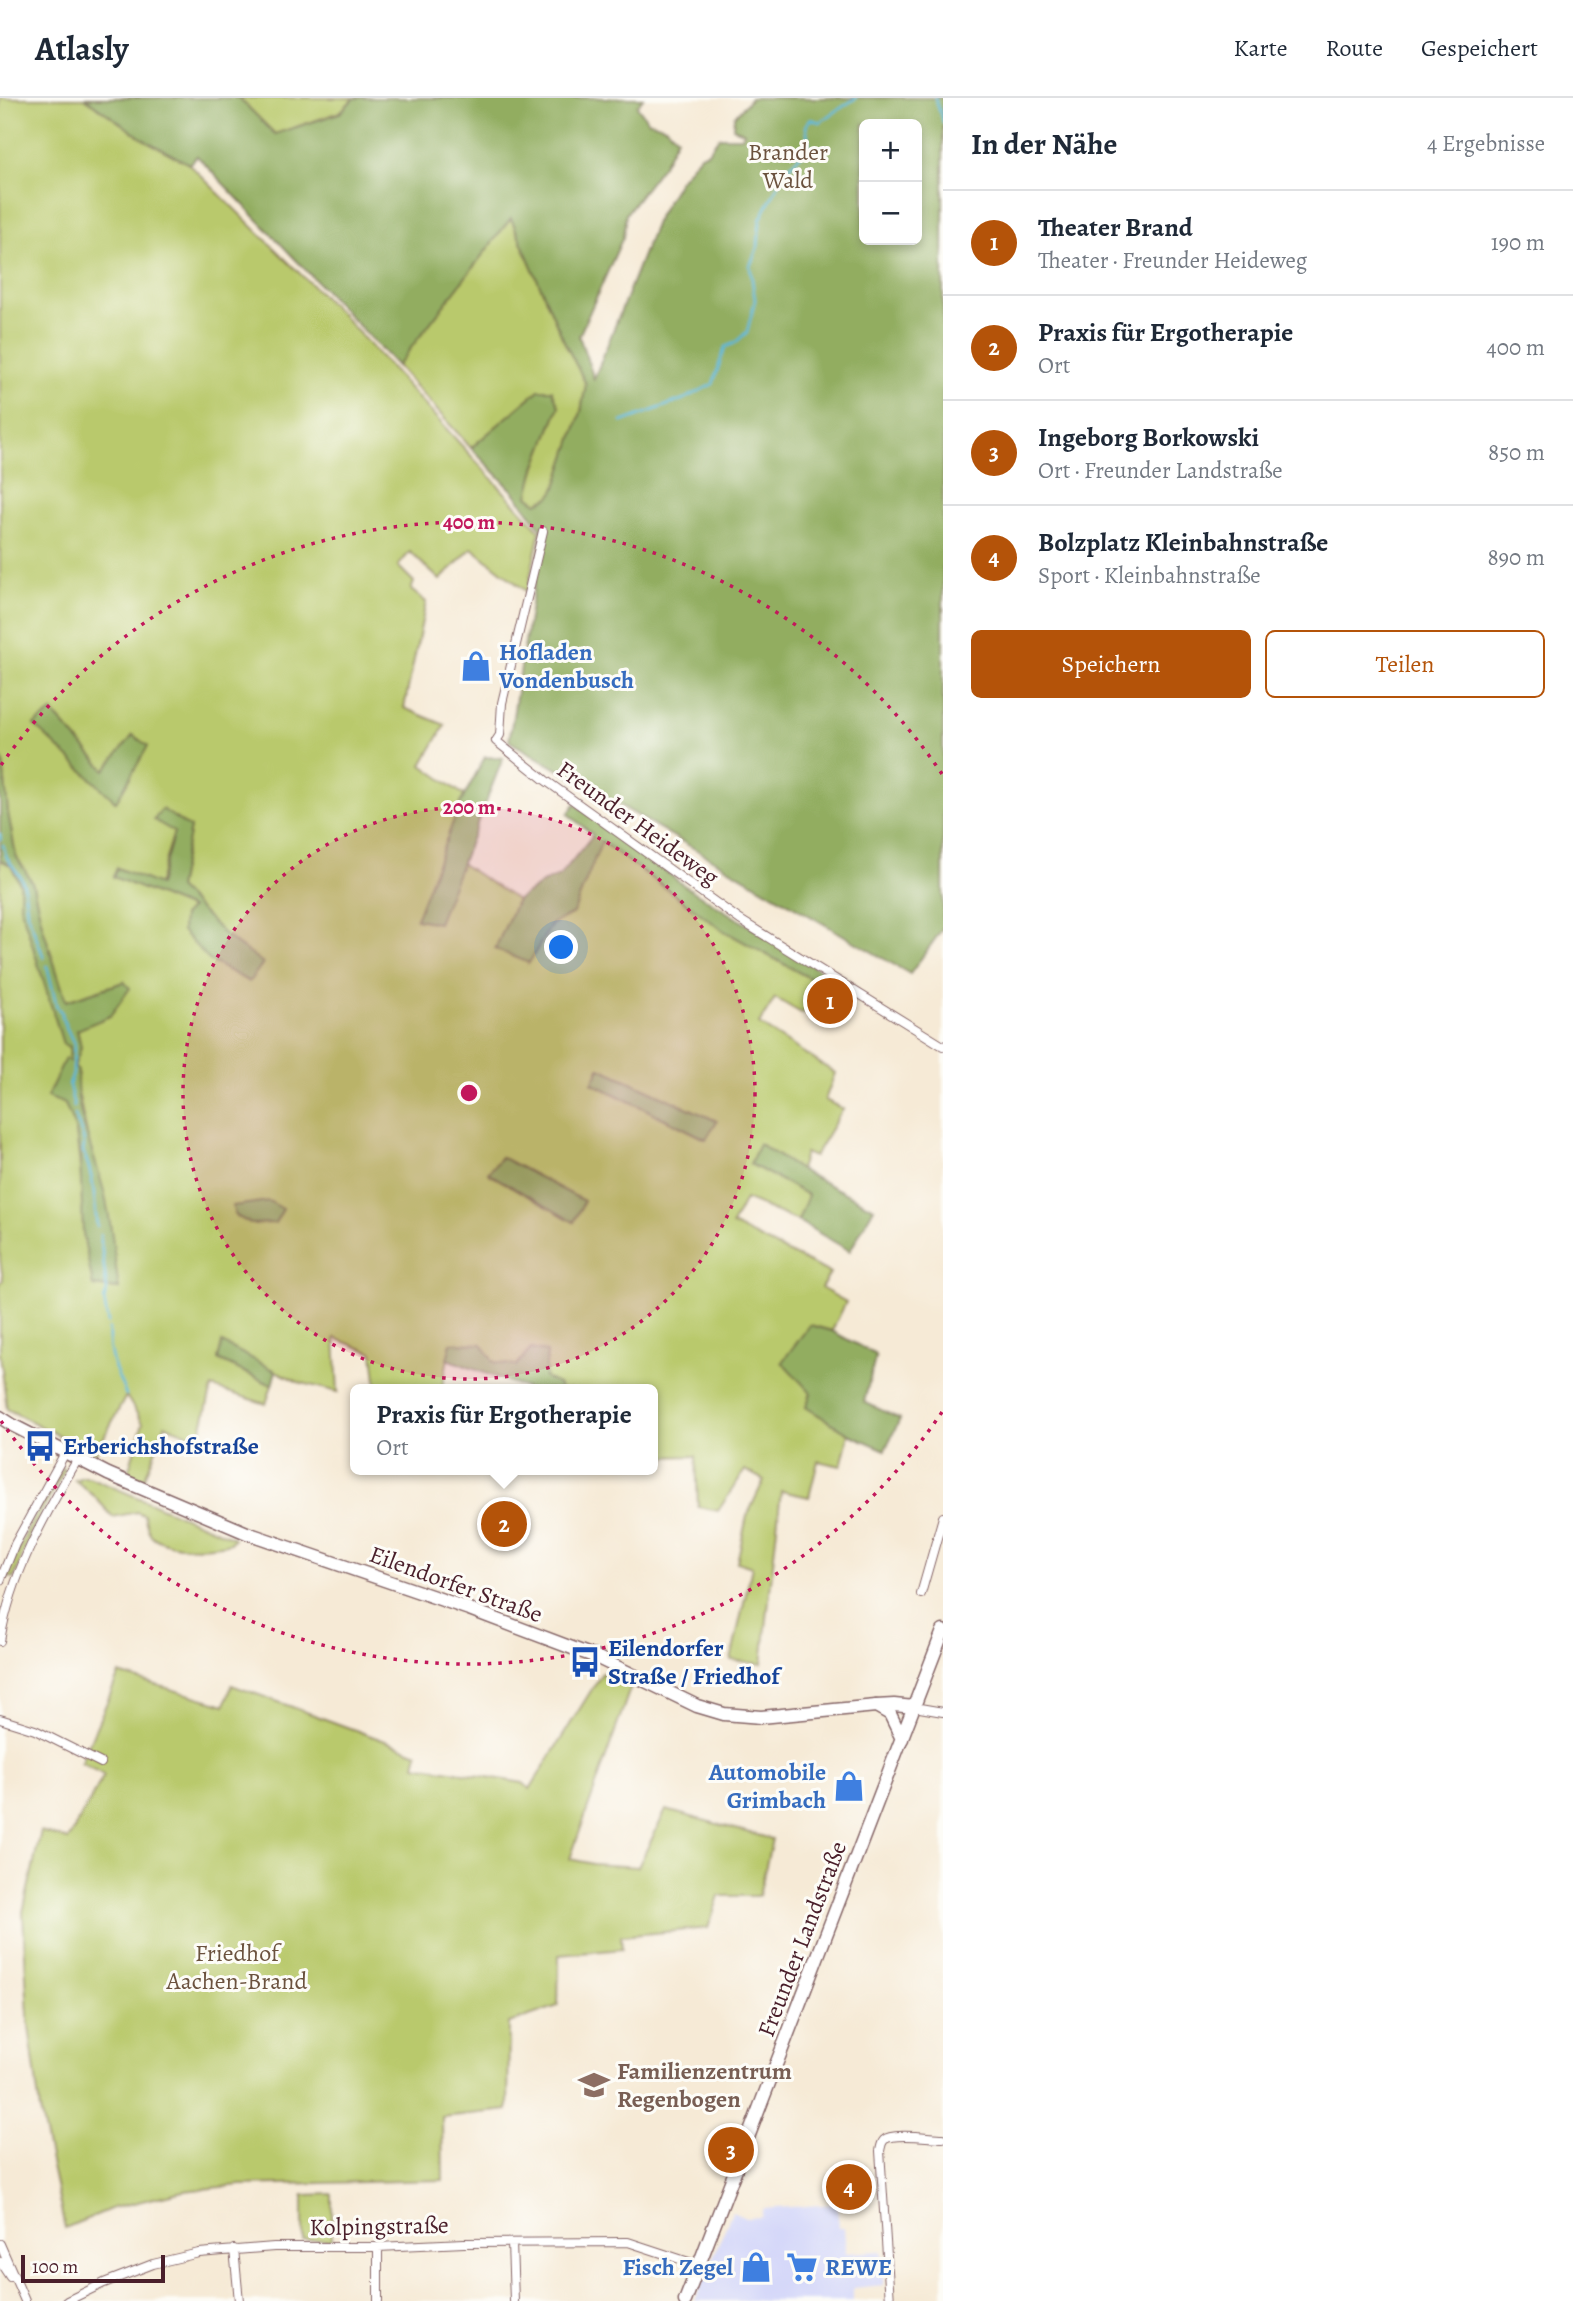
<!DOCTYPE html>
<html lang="de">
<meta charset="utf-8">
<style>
body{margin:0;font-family:Alegreya,serif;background:#f6f6f7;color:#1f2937}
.controls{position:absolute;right:21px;top:21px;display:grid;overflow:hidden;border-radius:10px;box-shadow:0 4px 10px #0003}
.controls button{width:63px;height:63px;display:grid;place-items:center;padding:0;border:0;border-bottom:2px solid #e0e1e3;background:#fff;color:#1f2937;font:35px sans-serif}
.scale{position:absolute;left:21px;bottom:18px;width:144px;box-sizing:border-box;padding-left:7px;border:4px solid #4a1f2b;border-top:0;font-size:19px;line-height:24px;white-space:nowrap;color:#4a1f2b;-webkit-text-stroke:5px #fdfcf7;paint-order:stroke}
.you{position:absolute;left:562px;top:850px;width:24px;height:24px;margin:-18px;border:5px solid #fff;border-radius:50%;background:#1a73e8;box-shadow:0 0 0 10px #1a73e833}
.badge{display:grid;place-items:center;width:46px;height:46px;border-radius:50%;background:#b45309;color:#fff;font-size:23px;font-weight:700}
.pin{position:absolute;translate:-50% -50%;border:4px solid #fff;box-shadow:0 2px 7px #0006}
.popup{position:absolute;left:350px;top:1286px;width:308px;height:91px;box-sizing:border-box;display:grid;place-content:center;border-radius:10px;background:#fff;filter:drop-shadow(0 2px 5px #0005);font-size:23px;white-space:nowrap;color:#747a83}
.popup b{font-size:26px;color:#1f2937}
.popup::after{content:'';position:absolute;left:50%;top:100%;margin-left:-14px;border:14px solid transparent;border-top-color:#fff}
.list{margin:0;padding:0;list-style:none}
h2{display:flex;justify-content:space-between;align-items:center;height:91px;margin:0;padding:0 28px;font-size:30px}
h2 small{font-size:23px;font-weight:400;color:#747a83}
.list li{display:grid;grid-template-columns:46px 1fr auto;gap:21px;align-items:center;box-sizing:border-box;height:105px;padding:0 28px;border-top:2px solid #e0e1e3}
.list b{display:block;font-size:26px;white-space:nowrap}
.list p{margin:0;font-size:23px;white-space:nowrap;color:#747a83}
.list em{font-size:23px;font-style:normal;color:#747a83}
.actions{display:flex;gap:14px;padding:21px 28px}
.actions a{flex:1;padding:16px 0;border:2px solid #b45309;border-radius:10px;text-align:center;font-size:24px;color:#b45309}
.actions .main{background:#b45309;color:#fff}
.map{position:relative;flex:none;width:943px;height:2203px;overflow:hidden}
header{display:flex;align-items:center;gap:42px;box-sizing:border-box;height:98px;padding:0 35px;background:#fff;border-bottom:2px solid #e0e1e3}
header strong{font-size:33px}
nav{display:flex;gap:38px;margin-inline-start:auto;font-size:24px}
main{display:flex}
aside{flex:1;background:#fff}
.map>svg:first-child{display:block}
.built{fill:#d5d8f9}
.green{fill:#b9c96c;stroke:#82744c;stroke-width:2;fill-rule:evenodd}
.forest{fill:#92ad60;stroke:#6e6646;stroke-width:2;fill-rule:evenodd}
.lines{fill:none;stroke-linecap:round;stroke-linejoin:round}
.stream{stroke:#5bb8d9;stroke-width:2.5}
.street-casing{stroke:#866667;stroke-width:10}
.secondary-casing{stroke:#866667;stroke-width:15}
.primary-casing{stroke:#866667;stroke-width:15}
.street{stroke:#fff;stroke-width:8}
.secondary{stroke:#fff;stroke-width:12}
.primary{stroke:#fff;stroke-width:12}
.ring{fill:none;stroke:#c2185b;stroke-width:3.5;stroke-dasharray:3.5 7}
.labels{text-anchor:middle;stroke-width:6;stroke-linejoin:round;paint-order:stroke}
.park-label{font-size:24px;fill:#6b523e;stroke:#fdfcf7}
.shop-label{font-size:24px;font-weight:bold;fill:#366cbe;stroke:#fdfcf7;text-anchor:start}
.street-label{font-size:24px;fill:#4a1f2b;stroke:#fdfcf7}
.transit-label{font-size:24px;font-weight:bold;fill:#164399;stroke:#fdfcf7;text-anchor:start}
.education-label{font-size:24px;font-weight:bold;fill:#785e54;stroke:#fdfcf7;text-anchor:start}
.centre{fill:#c2185b;stroke:#fdfcf7;stroke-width:3.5}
.ring-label{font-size:21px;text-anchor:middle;font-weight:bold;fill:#c2185b;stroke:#fdfcf7;stroke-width:6;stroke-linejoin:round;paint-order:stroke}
</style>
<header>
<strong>Atlasly</strong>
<nav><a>Karte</a><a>Route</a><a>Gespeichert</a></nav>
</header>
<main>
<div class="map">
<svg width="943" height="2203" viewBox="0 0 943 2203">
<rect width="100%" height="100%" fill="#fdfcf7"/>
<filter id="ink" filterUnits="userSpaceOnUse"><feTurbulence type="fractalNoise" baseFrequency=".0143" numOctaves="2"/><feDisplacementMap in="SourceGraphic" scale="14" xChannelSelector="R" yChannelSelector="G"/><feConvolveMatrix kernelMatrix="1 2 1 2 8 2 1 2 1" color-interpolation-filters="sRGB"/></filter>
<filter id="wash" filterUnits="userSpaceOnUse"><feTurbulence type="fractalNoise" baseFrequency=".00686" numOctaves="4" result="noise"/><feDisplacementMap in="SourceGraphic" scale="28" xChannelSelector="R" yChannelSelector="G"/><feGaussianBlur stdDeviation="1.57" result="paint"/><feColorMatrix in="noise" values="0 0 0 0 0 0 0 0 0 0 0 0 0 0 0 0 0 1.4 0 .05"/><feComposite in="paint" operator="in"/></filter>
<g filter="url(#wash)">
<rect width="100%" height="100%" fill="#f6ead6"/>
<path class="built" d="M837 2106 839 2130H844L846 2155 882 2153 884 2187 853 2190V2203H695L732 2114 746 2120 762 2119V2111Z"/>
<path class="green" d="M0 0H85L143 41 189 66 345 220 540 433 527 494 472 450 440 482 410 454 398 468 414 484 411 492 426 504 404 610 445 627 422 667 464 697 417 821 438 824 460 765 517 802 514 807 528 865 552 826 573 815 601 743 724 833 820 886 803 916 775 900 759 926 835 975 825 1002 843 1011 814 1059 805 1055 800 1072 760 1046 750 1066 809 1097 798 1123 745 1101 732 1127 830 1175 821 1190 846 1204 832 1233 810 1227 811 1295 806 1309 849 1336 841 1368 818 1363 809 1399 781 1393 762 1566 731 1562 752 1469 737 1464 747 1418 764 1382 745 1372 718 1413 698 1409 696 1358 653 1359V1291H560L558 1286 545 1280 547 1255 531 1251 516 1268 494 1264 451 1245 442 1291H377L373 1255 335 1240 338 1294 298 1284 222 1246 218 1262 272 1287 266 1306 212 1289 199 1340 165 1327 144 1382 128 1374 143 1325 126 1298 95 1356 7 1311 0 1256V1184L3 1182 0 1162V762L11 767 20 786V807L63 945 70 949 65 1005 76 1033 93 1188 118 1191 104 1094 92 1059 76 985 78 973 74 969 81 949 77 931 110 918 124 884 66 903 43 830 32 784 16 758 8 715 3 662 0 659ZM52 614 105 672 35 627ZM190 730 178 790 227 839 262 865 183 818 192 811 114 779 118 770 158 787 174 734ZM599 970 716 1023 705 1041 593 985ZM501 1059 574 1124 489 1076Z
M239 0H354L340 14 275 36Z
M511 120 563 241 586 286 581 314 555 392 550 399 537 405 528 398 529 387 559 308 539 292 471 350 397 268Z
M62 1370 65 1372 32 1432 14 1480 7 1478 28 1430Z
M82 1379H89L234 1440 230 1445C211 1450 167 1452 152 1438 147 1433 146 1423 144 1417L137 1414 113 1419 94 1398 75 1382Z
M602 1575 631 1588 570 1761 593 1766 638 1769 666 1712 772 1741 759 1798H719L708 1830 621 1838 622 1851 559 1857 558 1908 509 1925 508 2012 442 2019 443 2082 241 2087 183 2093 113 2110 65 2130 40 2012 28 1920 23 1814 41 1733 68 1742 104 1677 81 1664 119 1576 225 1607 232 1587 418 1655 415 1667 523 1685 530 1691Z
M869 2077 870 2100 829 2102V2080Z
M332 2096V2142H303V2097Z"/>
<path class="forest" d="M85 0H239L275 36 340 15 354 0H643L637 8 648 23 666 29 677 40 663 67 626 116 623 139 579 238 594 281 658 119 679 83 700 57 708 54 719 39H742L744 34 733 30 734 19 751 0H943V830L910 876 509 643 543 433 513 393 471 350 539 292H552L559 308 535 370 528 398 537 405 550 399 555 392 581 314 586 286 563 241 511 120 397 268 197 58 189 66 143 41ZM864 26H917V142H864Z
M52 614 105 672 133 637 148 648 116 704 34 627Z
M0 659 3 662 8 715 16 758 32 784 43 830 66 903 124 884 130 890 110 918 77 932 81 949 74 969 78 973C72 1006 96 1060 104 1094 112 1125 114 1159 119 1191L93 1188 83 1136 80 1059 76 1033 65 1006 47 999 65 960 69 963 70 949 63 946 20 807V786L11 767 0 762Z
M485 659 503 660 438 825 416 821 460 706Z
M575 706 685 788 826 876 820 886 724 833 602 743 573 815 552 826 529 865 495 851 517 802 544 784 560 778 593 737 568 716Z
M162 711 190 730 178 790 227 839 263 865 249 884 209 862 182 833 183 818 191 810 113 779 117 770 159 787 174 734 154 722Z
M600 970 717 1023 706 1041 592 985Z
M759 1046 800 1072 874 1110 850 1153 798 1123 808 1097 750 1066Z
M501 1059 584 1103 574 1124 488 1075Z
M269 1103 283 1111 275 1125 251 1126 236 1118 232 1108Z
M810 1227 832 1233 876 1257 864 1304 900 1321 885 1352 849 1336 806 1309 811 1295 782 1264Z
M222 1245 276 1273 272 1287 218 1262Z
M451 1245 482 1246 494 1264 516 1268 531 1251 547 1254 545 1280 558 1286 560 1291H528L447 1261Z"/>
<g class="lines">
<path class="stream" d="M935 0 943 24
M622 324 684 301 713 286 725 249 735 245 747 234 755 202 750 168 758 148 760 122 786 72 809 48 806 28 810 21 820 24 856 0
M0 736 1 741
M3 747 7 760 20 778 24 787 27 814 44 860
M47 868 57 909 62 915V920L74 946 73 975 69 987 74 1009
M75 1017C78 1029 87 1041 83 1053 95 1081 94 1100 97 1128
M100 1137 107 1193 104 1202 108 1225
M109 1231C107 1257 116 1273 126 1297"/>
</g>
</g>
<g filter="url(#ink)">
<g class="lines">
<defs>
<path id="street" d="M543 433 502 605 500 637 496 643 545 682 740 822 943 948
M0 1483 15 1446 65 1355
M921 1496 943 1419
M0 1543C11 1476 44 1418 78 1361
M914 1609 943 1614
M0 1621 35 1632 101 1665
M512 2145 514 2203
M0 2146 25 2203
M378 2149V2203
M234 2151 239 2203
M0 2164 10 2179
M67 2203 104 2185 153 2166 199 2155 274 2149H378L464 2145 628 2144 698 2167
M890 2203 880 2053C881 2049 881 2045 884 2042 892 2034 931 2040 943 2040"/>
<path id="secondary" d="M0 1319 14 1328 108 1376 247 1435 469 1511 596 1559 697 1608 724 1616 761 1619 876 1608 894 1607 914 1609"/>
<path id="primary" d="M876 1608 890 1616 902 1641
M685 2203 943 1533"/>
</defs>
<use href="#street" class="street-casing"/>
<use href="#secondary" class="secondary-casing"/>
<use href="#primary" class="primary-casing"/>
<use href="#street" class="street"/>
<use href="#secondary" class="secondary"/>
<use href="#primary" class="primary"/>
</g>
</g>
<circle cx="469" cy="995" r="286" fill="#c2185b" fill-opacity=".12"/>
<g class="ring">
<circle cx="469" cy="995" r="286"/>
<path d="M942 1314A571 571 0 0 1 1 1323M1 667A571 571 0 0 1 942 676"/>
</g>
<defs>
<symbol id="shop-bare" viewBox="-9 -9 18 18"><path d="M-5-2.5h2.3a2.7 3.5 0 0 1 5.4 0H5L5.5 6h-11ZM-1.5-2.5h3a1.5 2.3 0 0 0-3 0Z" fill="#3f7fe0" stroke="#fdfcf7" stroke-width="2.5" paint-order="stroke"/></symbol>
<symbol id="bus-bare" viewBox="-9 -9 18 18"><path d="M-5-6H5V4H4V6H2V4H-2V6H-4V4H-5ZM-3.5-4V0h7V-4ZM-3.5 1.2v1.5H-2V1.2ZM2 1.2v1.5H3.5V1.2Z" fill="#1a4fb4" stroke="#fdfcf7" stroke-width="2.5" paint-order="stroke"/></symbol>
<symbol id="school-bare" viewBox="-9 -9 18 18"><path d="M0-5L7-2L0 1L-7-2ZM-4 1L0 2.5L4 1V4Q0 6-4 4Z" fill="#8d6e63" stroke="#fdfcf7" stroke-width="2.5" paint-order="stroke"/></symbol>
<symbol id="supermarket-bare" viewBox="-9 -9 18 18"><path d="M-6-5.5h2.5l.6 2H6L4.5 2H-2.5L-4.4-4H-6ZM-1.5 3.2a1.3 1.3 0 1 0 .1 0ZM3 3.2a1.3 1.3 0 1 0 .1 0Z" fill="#3f7fe0" stroke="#fdfcf7" stroke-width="2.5" paint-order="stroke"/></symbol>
</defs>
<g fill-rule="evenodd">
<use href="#shop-bare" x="454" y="546" width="44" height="44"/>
<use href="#bus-bare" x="18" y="1326" width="44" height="44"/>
<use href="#bus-bare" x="563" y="1542" width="44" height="44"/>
<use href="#shop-bare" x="827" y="1666" width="44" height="44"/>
<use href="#school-bare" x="572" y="1965" width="44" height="44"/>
<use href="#shop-bare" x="734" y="2147" width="44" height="44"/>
<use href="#supermarket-bare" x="780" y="2147" width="44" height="44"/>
</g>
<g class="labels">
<g class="park-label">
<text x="788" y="62">Brander<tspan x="788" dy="28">Wald</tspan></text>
<text x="237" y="1863">Friedhof<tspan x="237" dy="28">Aachen-Brand</tspan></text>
</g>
<g class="shop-label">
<text x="499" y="562">Hofladen<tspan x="499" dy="28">Vondenbusch</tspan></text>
<text x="826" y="1682" text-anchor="end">Automobile<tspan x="826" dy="28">Grimbach</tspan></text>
<text x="733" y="2177" text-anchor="end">Fisch Zegel</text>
<text x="825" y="2177">REWE</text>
</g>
<g class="street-label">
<text transform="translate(638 725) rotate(36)" y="8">Freunder Heideweg</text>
<text transform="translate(456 1486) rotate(20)" y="8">Eilendorfer Straße</text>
<text transform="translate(802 1841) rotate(-69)" y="8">Freunder Landstraße</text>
<text transform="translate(379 2128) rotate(-1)" y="8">Kolpingstraße</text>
</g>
<g class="transit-label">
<text x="63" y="1356">Erberichshofstraße</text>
<text x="608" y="1558">Eilendorfer<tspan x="608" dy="28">Straße / Friedhof</tspan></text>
</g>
<g class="education-label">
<text x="617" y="1981">Familienzentrum<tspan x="617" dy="28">Regenbogen</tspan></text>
</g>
</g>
<circle cx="469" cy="995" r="10" class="centre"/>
<g class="ring-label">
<text x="469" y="431">400 m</text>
<text x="469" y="716">200 m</text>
</g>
</svg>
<div class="controls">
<button>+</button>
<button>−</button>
</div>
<div class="scale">100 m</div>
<div class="you"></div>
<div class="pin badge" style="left:830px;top:903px">1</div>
<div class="pin badge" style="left:504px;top:1426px">2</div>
<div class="popup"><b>Praxis für Ergotherapie</b>Ort</div>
<div class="pin badge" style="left:731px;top:2052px">3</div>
<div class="pin badge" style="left:849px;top:2089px">4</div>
</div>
<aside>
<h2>In der Nähe<small>4 Ergebnisse</small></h2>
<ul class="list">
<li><span class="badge">1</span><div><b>Theater Brand</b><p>Theater · Freunder Heideweg</p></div><em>190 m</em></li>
<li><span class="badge">2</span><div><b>Praxis für Ergotherapie</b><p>Ort</p></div><em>400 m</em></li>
<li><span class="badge">3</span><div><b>Ingeborg Borkowski</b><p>Ort · Freunder Landstraße</p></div><em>850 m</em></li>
<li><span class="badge">4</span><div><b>Bolzplatz Kleinbahnstraße</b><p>Sport · Kleinbahnstraße</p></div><em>890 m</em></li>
</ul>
<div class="actions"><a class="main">Speichern</a><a>Teilen</a></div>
</aside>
</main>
